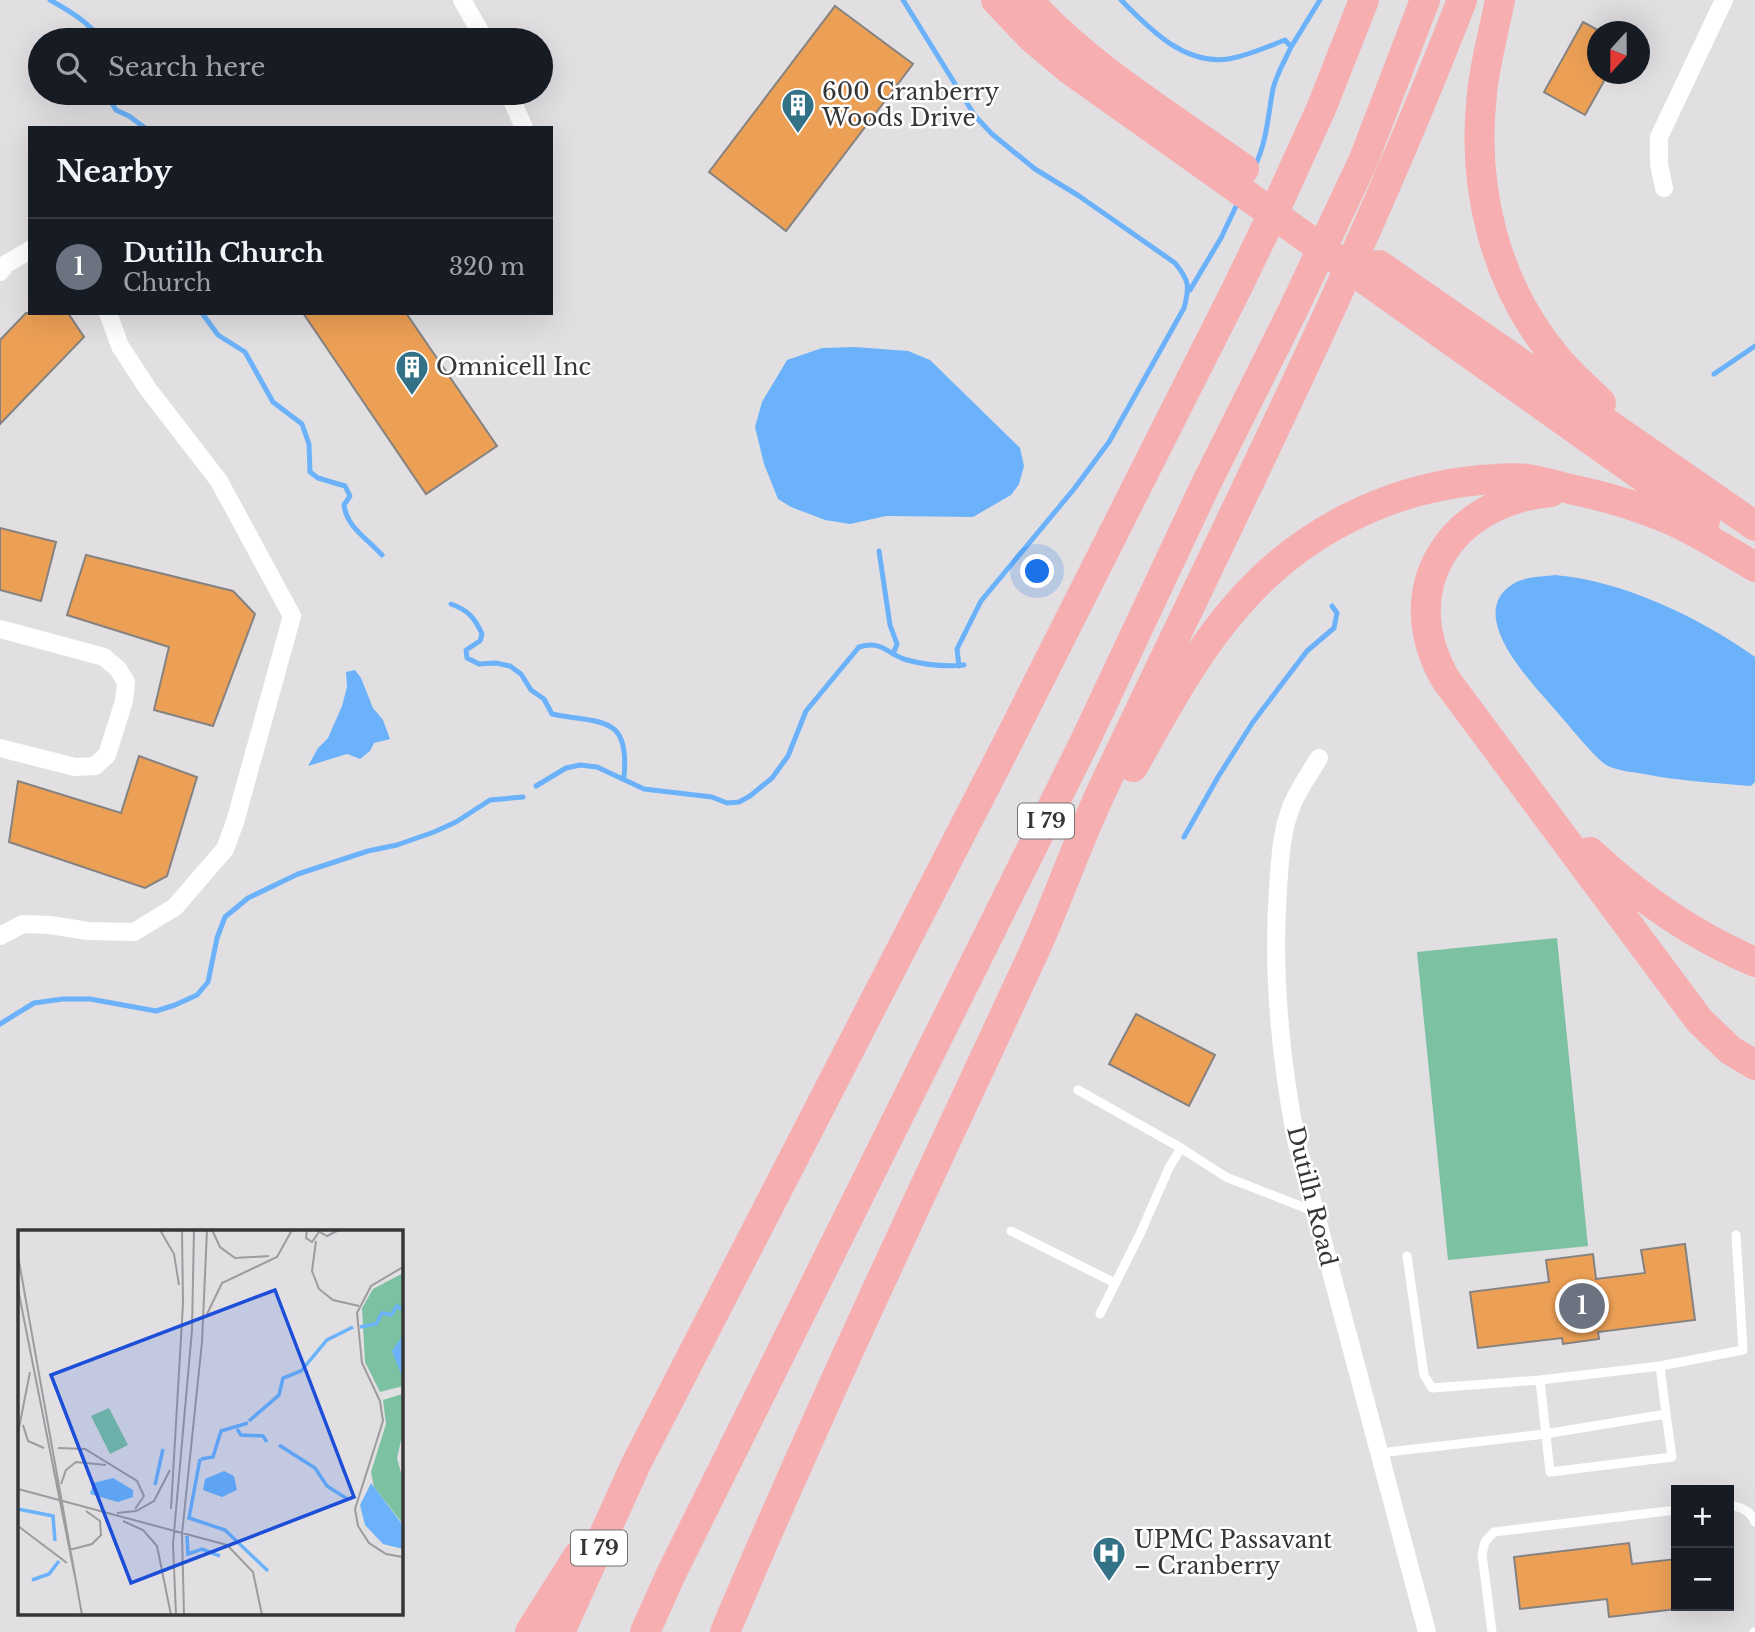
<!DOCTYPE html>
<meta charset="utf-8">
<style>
body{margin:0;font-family:"Libre Baskerville",serif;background:#242831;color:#f1f3f6}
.controls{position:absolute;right:21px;bottom:21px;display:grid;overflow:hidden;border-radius:0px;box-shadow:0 7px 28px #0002}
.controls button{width:63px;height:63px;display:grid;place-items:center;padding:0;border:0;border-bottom:2px solid #363941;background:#171b24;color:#f1f3f6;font:35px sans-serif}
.compass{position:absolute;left:1587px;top:21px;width:63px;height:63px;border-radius:50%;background:#171b24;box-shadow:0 7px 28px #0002;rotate:201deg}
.you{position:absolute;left:1038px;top:572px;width:24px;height:24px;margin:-18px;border:5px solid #fff;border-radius:50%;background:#1a73e8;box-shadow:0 0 0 10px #1a73e833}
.badge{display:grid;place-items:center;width:46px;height:46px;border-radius:50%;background:#327186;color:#fff;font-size:23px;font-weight:700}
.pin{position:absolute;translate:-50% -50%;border:4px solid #fff;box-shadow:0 2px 7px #0006}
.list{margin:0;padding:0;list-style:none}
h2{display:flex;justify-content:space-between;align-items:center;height:91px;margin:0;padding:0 28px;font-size:30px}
h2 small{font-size:23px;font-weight:400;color:#9ea1a6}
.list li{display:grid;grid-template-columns:46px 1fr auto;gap:21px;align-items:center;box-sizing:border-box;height:98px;padding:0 28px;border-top:2px solid #363941}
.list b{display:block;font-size:26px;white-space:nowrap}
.list p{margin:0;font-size:23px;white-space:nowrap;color:#9ea1a6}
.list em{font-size:23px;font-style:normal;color:#9ea1a6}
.icon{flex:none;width:38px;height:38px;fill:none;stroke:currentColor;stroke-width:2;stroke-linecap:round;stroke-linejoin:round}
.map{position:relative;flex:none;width:1755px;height:1632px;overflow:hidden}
.search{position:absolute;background:#171b24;box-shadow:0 7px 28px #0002;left:28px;top:28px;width:525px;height:77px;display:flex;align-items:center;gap:18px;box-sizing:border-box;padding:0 24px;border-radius:38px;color:#9ea1a6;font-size:26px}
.panel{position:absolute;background:#171b24;box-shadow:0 7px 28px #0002;left:28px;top:126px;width:525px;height:189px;border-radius:0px}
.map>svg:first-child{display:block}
.green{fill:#7cc1a2}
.water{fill:#6bb2fa}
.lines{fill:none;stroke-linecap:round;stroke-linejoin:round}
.stream{stroke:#6bb2fa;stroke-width:5}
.building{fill:#eca056;stroke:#858280;stroke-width:2}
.lane{stroke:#fff;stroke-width:9}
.street{stroke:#fff;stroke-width:18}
.highway{stroke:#f6aeb0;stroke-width:30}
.labels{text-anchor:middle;stroke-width:5;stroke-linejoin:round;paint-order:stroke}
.shield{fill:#fff;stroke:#727273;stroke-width:2}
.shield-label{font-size:21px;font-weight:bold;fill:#363637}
.poi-label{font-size:23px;fill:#363637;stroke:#fff;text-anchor:start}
.street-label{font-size:23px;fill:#363637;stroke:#fff}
.inset-river{fill:none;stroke:#6bb2fa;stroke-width:3.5}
.inset-road{fill:none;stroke:#9d9b9e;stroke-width:2}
.view{fill:#1d4ed8;fill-opacity:0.15;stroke:#1d4ed8;stroke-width:3.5}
.inset-edge{fill:none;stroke:#363637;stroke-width:3.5}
</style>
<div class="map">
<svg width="1755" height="1632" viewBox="0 0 1755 1632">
<rect width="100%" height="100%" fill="#e1dfe2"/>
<path class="green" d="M1557 938 1588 1246 1448 1260 1417 952Z"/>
<path class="water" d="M855 347 908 351 930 360 1020 448 1024 466 1019 484 1011 495 973 517 886 516 850 524 825 520 791 507 778 499 764 464 755 427 762 402 787 360 822 348Z
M1555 575C1623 581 1699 617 1755 657V782L1751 786C1715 783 1680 781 1644 774 1633 772 1619 771 1608 766 1597 761 1567 723 1557 712 1534 685 1463 615 1513 584 1525 576 1542 577 1555 575Z
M355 670 361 678 373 708 383 720 390 739 374 743 370 751 360 759 347 754 308 766 318 748 328 738 342 706 347 687 346 672Z"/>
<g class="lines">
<path class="stream" d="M50 0C68 10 89 22 101 40
M903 0 975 116 992 134 1035 169 1079 196 1175 263C1189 280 1190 286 1184 308L1109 442 1074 489 981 601 957 649 959 666
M1121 0C1149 28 1183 65 1228 59 1247 56 1267 47 1285 40L1291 47C1285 60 1276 75 1273 89 1268 115 1267 141 1255 166
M1291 47 1320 0
M105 93 116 110 129 116 145 128
M1190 290 1221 238 1239 200
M202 313 218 335 245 352 273 402 302 424 309 444 310 472 318 478 345 486 350 496 344 505C347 528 367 538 382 555
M1714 374 1755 346
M879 551 890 625 897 644 893 654
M451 604C468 610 475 618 482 634L480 641 466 650 467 658 479 664 496 663 510 666 521 674 531 690 544 699 552 714C601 724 630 714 624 777
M536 786 566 768 580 765 597 767 644 789 712 797 727 803 739 802 750 796 772 778 788 756 806 711 859 647C883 640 887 654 907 660 926 665 945 667 964 665
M1184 837 1218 777 1253 722 1307 651 1334 628 1337 613 1332 606
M0 1024 34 1003 63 999H90L156 1011 175 1005 197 995 208 982 217 938 225 917 248 898 298 874 368 851 397 845 434 832 456 822 490 800 523 797"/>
</g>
<path class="building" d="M835 6 913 64 786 231 709 172Z
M1583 22 1598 30V74H1608L1585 115 1544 92Z
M26 313H68L84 337 0 424V340Z
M303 313H406L497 446 426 494Z
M0 528 56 542 41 601 0 590Z
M86 555 233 591 255 614 213 726 154 710 169 647 67 615Z
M139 756 197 777 167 876 145 888 9 842 18 781 121 813Z
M1136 1014 1215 1055 1189 1106 1109 1064Z
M1685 1244 1695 1320 1598 1332 1599 1339 1563 1344 1562 1338 1478 1348 1470 1292 1549 1282 1546 1260 1593 1254 1596 1279 1645 1273 1641 1250Z
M1629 1543 1632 1564 1676 1559V1609L1609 1617 1607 1599 1520 1609 1514 1557Z"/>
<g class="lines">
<path class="lane" d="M1078 1090 1181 1148
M1011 1231 1115 1283
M1100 1314 1140 1234 1169 1168 1181 1148 1226 1177 1313 1211
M1660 1366 1743 1350 1736 1235
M1540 1380 1550 1472 1672 1457 1666 1414
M1379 1453 1545 1434 1666 1414 1660 1366 1540 1380 1432 1388 1424 1375 1407 1256
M1729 1505C1741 1507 1750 1510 1755 1522
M1492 1632 1482 1554 1485 1542 1494 1532 1676 1510
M1754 1632H1755"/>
<path class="street" d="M462 0 485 40
M509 93 524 128
M1664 188 1659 164V137L1724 0
M0 272 6 264 30 250
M0 629 104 657 118 669 126 682 124 701 107 755 95 766 75 767 0 748
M1319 758C1310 773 1299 788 1292 805 1281 831 1280 861 1278 889 1272 974 1280 1056 1296 1140L1427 1632
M0 936 23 924 50 925 88 931 134 932 175 907 225 849 235 822 292 616 219 481 148 389 120 346 108 313"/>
<path class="highway" d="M996 0 1031 37 1069 69 1705 521
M1028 0C1085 65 1173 118 1244 169
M1500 0C1494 31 1485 62 1482 94 1471 189 1496 288 1559 361 1572 376 1587 389 1601 403
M1379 265 1755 526
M1551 492C1450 501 1393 589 1446 680L1699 1020 1730 1050 1755 1065
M1133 767C1165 710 1196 651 1240 602 1301 532 1389 488 1481 480 1496 479 1513 477 1528 479 1542 481 1556 485 1570 489 1603 496 1635 505 1666 518 1697 531 1726 550 1755 567
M1590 852C1638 897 1694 936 1755 962
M530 1632 578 1556
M560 1632 636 1464 1006 746 1237 288 1280 199 1321 109 1364 0
M645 1632 671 1574 1085 741 1205 486 1295 306 1364 159 1425 0
M725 1632C822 1402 929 1178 1034 952 1059 897 1078 840 1104 786 1227 525 1358 269 1462 0"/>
</g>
<defs>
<symbol id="building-pin" viewBox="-11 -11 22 30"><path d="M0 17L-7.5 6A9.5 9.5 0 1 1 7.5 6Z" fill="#327186" stroke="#fff"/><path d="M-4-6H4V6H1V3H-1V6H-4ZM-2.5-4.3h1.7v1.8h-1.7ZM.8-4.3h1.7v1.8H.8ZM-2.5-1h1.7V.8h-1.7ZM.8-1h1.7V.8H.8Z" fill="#fff"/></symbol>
<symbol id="hospital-pin" viewBox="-11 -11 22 30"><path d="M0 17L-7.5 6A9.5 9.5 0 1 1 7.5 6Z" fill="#327186" stroke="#fff"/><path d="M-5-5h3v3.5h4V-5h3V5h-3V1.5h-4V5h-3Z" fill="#fff"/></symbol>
</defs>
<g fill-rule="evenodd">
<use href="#building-pin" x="779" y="86" width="38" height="52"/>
<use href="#building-pin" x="393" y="348" width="38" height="52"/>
<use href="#hospital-pin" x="1090" y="1534" width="38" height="52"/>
</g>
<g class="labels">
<g class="shield">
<rect x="1018" y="803.5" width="56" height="35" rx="5"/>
<rect x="571" y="1530.5" width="56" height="35" rx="5"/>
</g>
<g class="shield-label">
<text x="1046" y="828">I 79</text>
<text x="599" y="1555">I 79</text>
</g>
<g class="poi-label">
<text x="822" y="100">600 Cranberry<tspan x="822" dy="26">Woods Drive</tspan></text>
<text x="436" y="375">Omnicell Inc</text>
<text x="1134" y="1548">UPMC Passavant<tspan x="1134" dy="26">– Cranberry</tspan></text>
</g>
<g class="street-label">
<text transform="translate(1312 1196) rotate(76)" y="8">Dutilh Road</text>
</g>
</g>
<g transform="translate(18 1230)">
<rect width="385" height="385" fill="#e1dfe2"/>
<path d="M385 43V156L362 162 347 132 344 78 355 59ZM384 164 385 202 379 228 385 250V294L356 257 353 242 368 194 365 170ZM91 178 110 215 92 224 73 186Z" fill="#7cc1a2"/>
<path d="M385 105V149L374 121ZM206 241 216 246 219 260 204 267 185 260 187 249ZM95 248 115 260V267L100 272 72 264 75 253ZM353 253 384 294 385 319 365 314 347 295 342 275Z" fill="#6bb2fa"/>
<path class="inset-river" d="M342 97 358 94 364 83 373 85 379 76 385 80M231 191 261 165 265 148 283 141 309 110 335 97M219 199 223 205 245 206 249 212M261 215 297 238 309 256 331 270M182 229 171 288 207 300 250 341M183 229 195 227 203 201 230 193M137 255 145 219M0 279 35 286 37 311M169 306 170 324 184 319 202 326M14 350 31 344 41 331"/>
<path class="inset-road" d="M142 0 156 24 161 55M194 0 202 17 217 28 251 26M289 0 288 8 294 12 301 2M300 1 309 6 321 0M298 11 294 41 301 59 315 70 341 76M0 26 64 385M385 37 353 56 339 83 344 133 362 171 365 191 337 279 340 296 351 313 368 324 385 327M0 59 57 347M189 84 204 53 259 27 274 0M5 195 10 211 26 218M0 203 12 142M40 218 67 219 119 251 126 266 117 279M43 254 48 240 58 232 88 235M0 259 209 315 235 342 244 385M153 279 165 73 164 0M99 283 118 281 136 271 152 240M105 291 125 300 139 316 153 385M0 296 49 333M51 320 74 314 83 305 82 291 68 281M158 385 155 314 174 100 176 0M166 385 164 304 184 112 189 0"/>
<path class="view" d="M257 60 336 267 113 353 33 145Z"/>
<rect width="385" height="385" class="inset-edge"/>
</g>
</svg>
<div class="controls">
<button>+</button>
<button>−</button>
</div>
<svg class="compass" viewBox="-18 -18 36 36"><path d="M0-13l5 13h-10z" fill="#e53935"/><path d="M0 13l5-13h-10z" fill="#9ea1a6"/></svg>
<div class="you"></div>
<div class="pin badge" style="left:1582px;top:1306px;background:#6b7280">1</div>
<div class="search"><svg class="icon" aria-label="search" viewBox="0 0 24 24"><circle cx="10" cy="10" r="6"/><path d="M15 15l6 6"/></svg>Search here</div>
<section class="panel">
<h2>Nearby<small></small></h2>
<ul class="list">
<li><span class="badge" style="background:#6b7280">1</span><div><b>Dutilh Church</b><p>Church</p></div><em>320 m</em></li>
</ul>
</section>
</div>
